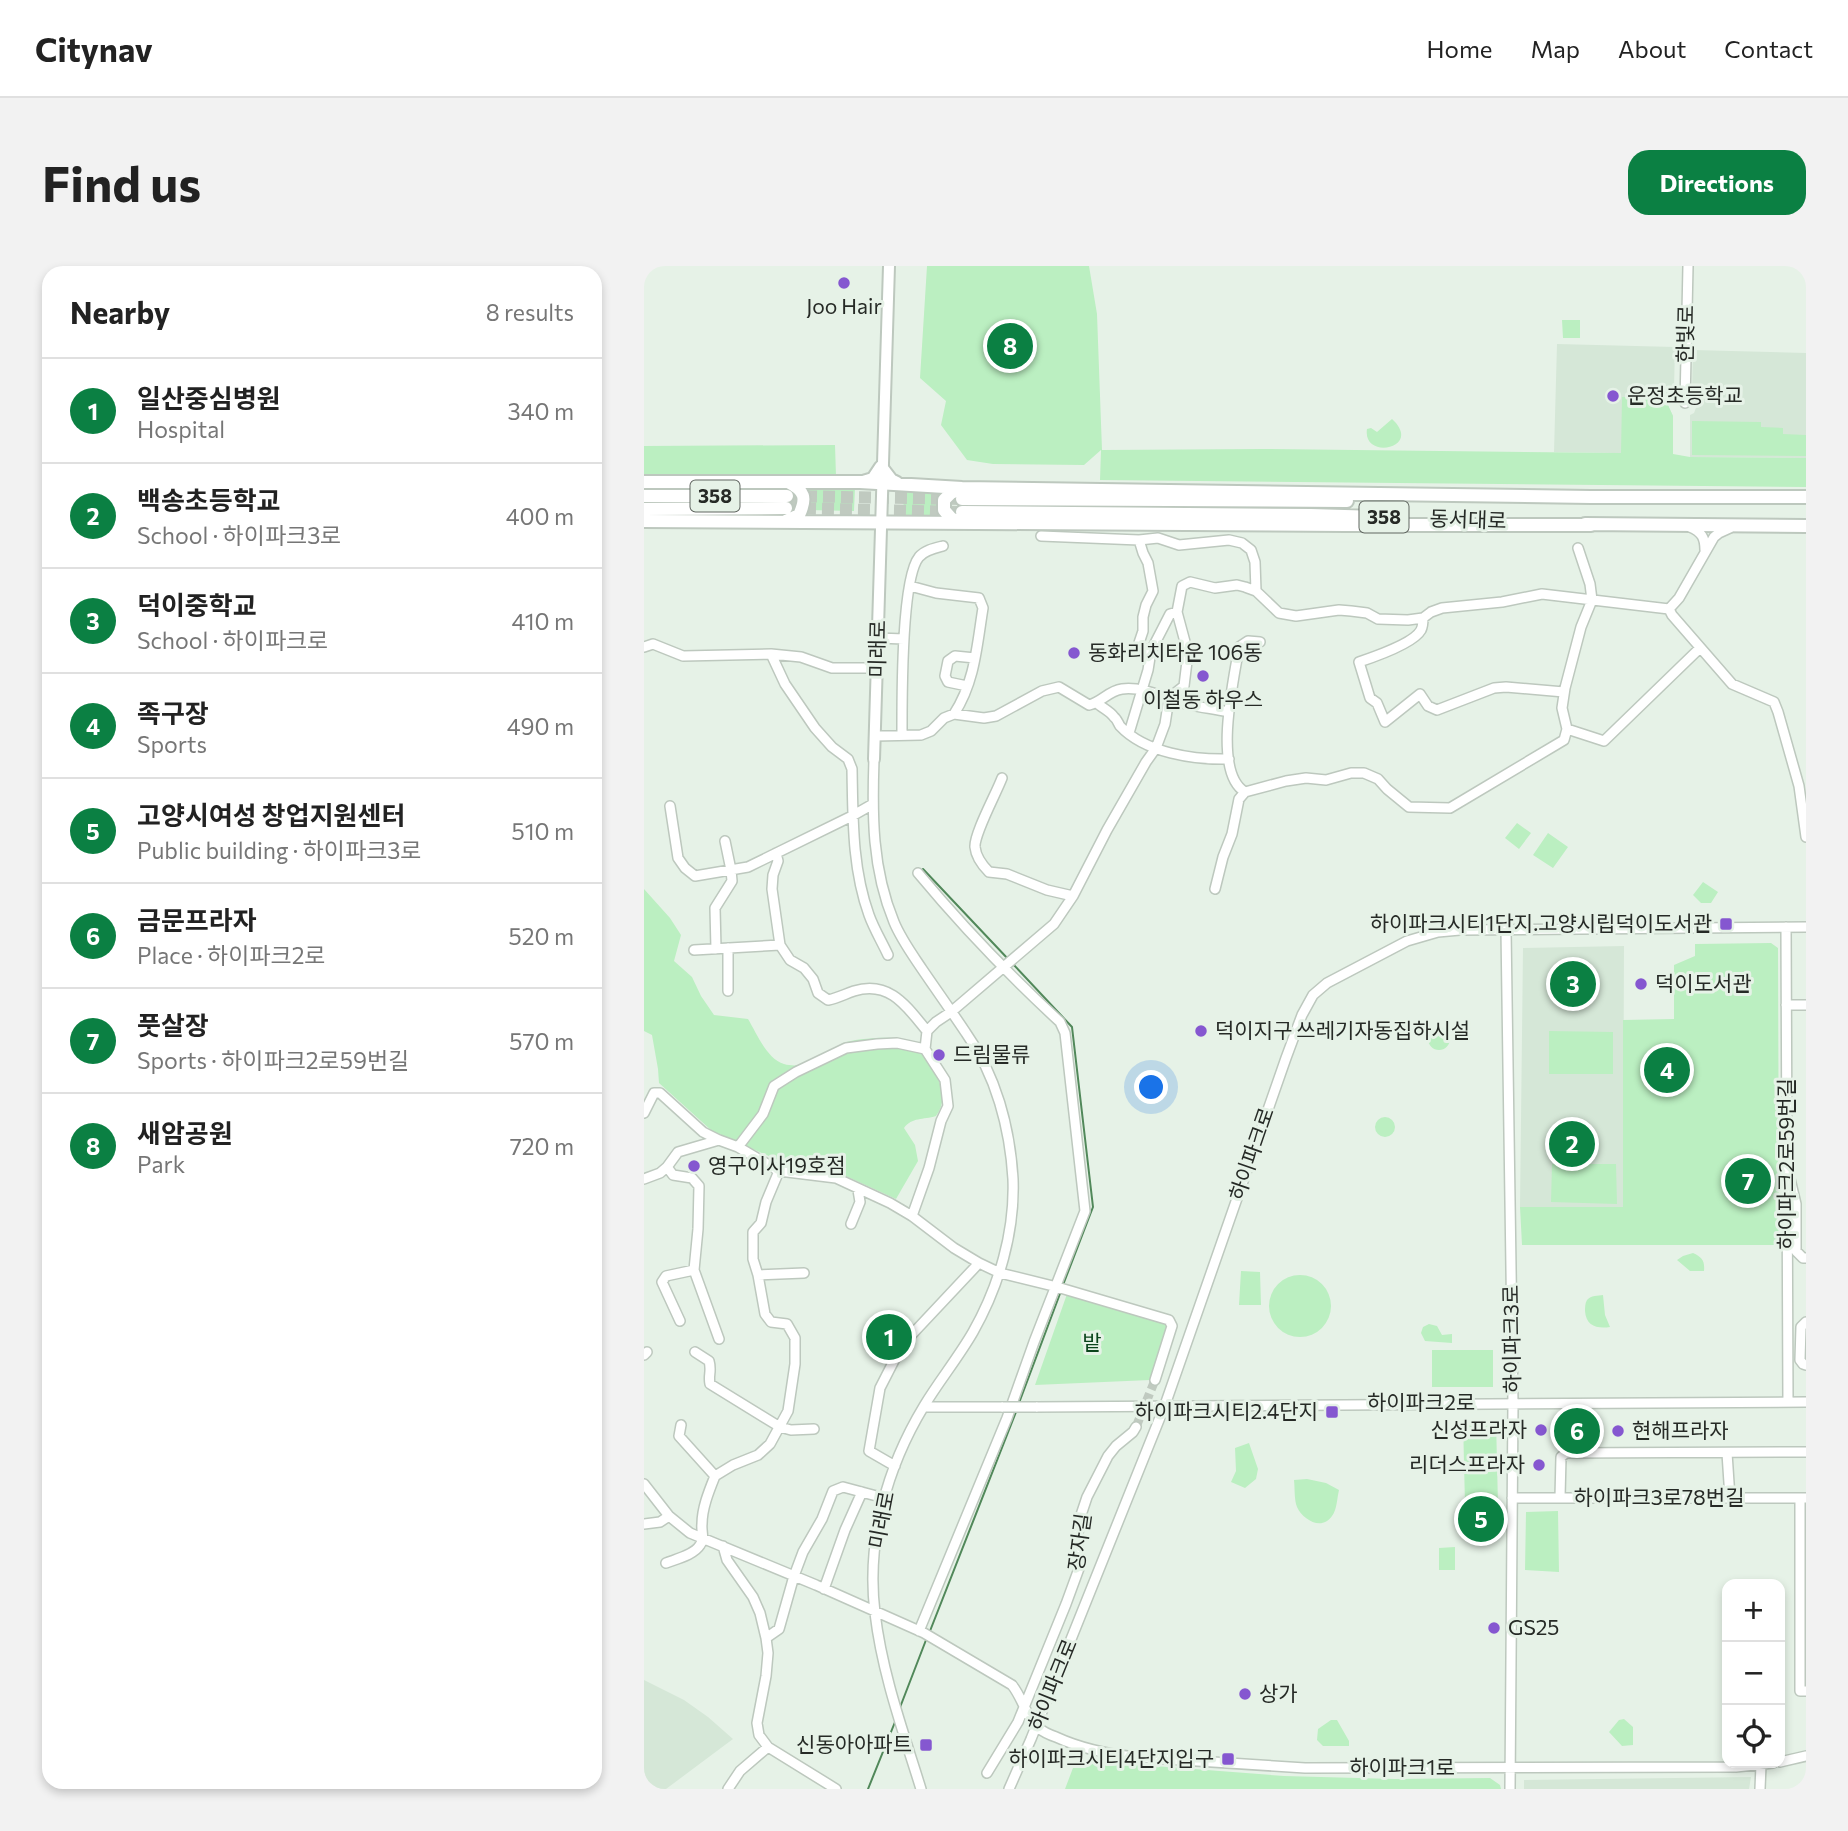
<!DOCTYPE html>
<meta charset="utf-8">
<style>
body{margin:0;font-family:Commissioner,"Noto Sans KR",sans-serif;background:#f2f2f2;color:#222}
.controls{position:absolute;right:21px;bottom:21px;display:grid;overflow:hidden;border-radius:14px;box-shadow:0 4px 10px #0003}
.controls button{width:63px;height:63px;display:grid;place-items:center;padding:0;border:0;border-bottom:2px solid #e0e0e0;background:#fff;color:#222;font:35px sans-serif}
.you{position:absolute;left:508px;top:822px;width:24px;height:24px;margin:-18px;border:5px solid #fff;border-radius:50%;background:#1a73e8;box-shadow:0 0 0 10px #1a73e833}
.badge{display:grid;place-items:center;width:46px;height:46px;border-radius:50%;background:#0b8043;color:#fff;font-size:23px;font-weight:700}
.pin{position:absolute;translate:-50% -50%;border:4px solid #fff;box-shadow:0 2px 7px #0006}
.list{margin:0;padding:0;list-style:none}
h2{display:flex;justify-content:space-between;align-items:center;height:91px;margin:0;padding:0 28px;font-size:30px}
h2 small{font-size:23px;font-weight:400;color:#767676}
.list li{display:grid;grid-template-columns:46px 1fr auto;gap:21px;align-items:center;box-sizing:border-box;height:105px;padding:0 28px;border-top:2px solid #e0e0e0}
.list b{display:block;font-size:26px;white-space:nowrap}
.list p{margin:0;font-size:23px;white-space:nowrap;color:#767676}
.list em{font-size:23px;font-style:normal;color:#767676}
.icon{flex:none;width:38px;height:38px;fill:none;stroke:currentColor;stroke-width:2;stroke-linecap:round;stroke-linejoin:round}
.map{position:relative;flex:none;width:1162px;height:1523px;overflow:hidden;border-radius:21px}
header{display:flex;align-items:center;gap:42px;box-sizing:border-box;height:98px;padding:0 35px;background:#fff;border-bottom:2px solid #e0e0e0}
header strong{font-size:33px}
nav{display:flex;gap:38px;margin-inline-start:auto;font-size:24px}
.intro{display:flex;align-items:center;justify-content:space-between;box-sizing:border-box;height:168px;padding:0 42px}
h1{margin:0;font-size:49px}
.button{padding:18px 32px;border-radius:21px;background:#0b8043;color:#fff;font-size:24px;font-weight:700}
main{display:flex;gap:42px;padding:0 42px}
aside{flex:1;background:#fff;border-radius:21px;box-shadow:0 4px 10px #0003}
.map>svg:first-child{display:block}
.built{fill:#d5e7d7}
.green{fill:#bbefc1}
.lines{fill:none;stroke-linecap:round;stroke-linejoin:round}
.stream{stroke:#51885a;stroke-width:2}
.minor-tunnel{stroke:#c0cac0;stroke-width:9;stroke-dasharray:9 4.5;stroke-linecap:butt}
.highway-tunnel{stroke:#c0cac0;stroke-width:12;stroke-dasharray:12 6;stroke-linecap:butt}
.minor-casing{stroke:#bdc8be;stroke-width:12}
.major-casing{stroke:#bdc8be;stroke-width:14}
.highway-casing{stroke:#bdc8be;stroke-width:16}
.minor{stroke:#fff;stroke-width:9}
.major{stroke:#fff;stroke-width:10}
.highway{stroke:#fff;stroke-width:12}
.minor-bridge-casing{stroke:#bdc8be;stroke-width:12;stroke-linecap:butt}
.minor-bridge{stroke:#fff;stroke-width:9}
.poi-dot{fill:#8557d0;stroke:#e6f2e7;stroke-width:2.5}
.labels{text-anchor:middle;stroke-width:6;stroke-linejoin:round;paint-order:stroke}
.shield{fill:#e6f2e7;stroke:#606660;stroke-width:2}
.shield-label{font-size:19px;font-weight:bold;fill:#262a26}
.poi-label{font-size:21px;fill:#262a26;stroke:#e6f2e7;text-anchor:start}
.street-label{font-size:21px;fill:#262a26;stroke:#e6f2e7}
.park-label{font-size:21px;fill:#0b451c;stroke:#e6f2e7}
</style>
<header>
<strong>Citynav</strong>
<nav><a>Home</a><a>Map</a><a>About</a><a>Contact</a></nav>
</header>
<div class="intro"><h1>Find us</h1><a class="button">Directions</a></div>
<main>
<aside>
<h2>Nearby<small>8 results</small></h2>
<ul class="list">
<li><span class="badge">1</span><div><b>일산중심병원</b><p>Hospital</p></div><em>340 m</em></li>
<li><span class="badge">2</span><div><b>백송초등학교</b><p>School · 하이파크3로</p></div><em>400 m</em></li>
<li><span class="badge">3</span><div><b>덕이중학교</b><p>School · 하이파크로</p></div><em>410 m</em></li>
<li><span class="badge">4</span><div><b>족구장</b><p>Sports</p></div><em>490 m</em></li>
<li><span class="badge">5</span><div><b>고양시여성 창업지원센터</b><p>Public building · 하이파크3로</p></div><em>510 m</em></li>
<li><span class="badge">6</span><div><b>금문프라자</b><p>Place · 하이파크2로</p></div><em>520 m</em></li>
<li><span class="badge">7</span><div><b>풋살장</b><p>Sports · 하이파크2로59번길</p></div><em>570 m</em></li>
<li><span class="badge">8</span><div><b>새암공원</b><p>Park</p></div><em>720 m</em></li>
</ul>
</aside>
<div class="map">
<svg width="1162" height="1523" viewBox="0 0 1162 1523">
<rect width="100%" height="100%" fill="#e6f2e7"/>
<path class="built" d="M913 78 1031 81 1030 123 1023 137 1029 150V188L910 186Z
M1049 84 1162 87V192L1046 191V149L1050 147 1053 139 1048 125Z
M980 680 979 941H876L879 682Z
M0 1414 40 1434 64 1451 89 1473 22 1523H0Z
M1107 1511 1105 1523H880V1514Z"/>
<path class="green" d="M283 0H445L453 48 458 184 619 183 977 187 978 131H1024L1023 137 1029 150V188L1046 191 1162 192V221L456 214 457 184 440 199 349 198 323 194 297 159 302 135 276 112Z
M918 54H936V72H919Z
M748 153C780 182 718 195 723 163L727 162 733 166Z
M1048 155 1117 156V161L1139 162V168L1162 169V190L1048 189Z
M191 179 192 210H0V180Z
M159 219 211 221 210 245 164 244Z
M260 226 297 227 295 234 301 254 259 253Z
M873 557 887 567 875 583 861 572Z
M904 567 924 581 909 602 889 589Z
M1059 616 1074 626 1067 637H1057L1049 629Z
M0 623 26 652 37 669 30 695 48 711 57 730 70 749 104 753C113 768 123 793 140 798 157 803 173 794 186 786 190 783 195 779 199 777 214 772 260 768 273 778 279 782 292 807 295 815 300 828 300 839 292 850 279 854 268 851 260 862L271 879 274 895 252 933 193 906 154 903 68 865 15 817 14 803 8 769 0 765Z
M1127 677 1134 682 1135 960 1133 979H878L876 941H979V754L1030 753V699L1051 690V678Z
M784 773a11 11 0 1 1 22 0a11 11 0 1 1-22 0Z
M905 765 969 766V808H905Z
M731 861a10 10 0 1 1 20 0a10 10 0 1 1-20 0Z
M908 898H972L973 938 907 936Z
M1049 987C1058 991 1061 995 1060 1005H1046L1033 994 1039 990Z
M597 1005 616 1006 617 1039H595Z
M625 1040a31 31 0 1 1 62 0a31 31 0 1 1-62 0Z
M423 1028 524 1057 506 1114 391 1119Z
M959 1029 961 1049 966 1061C953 1063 942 1060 941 1045 941 1042 941 1037 943 1034 947 1029 954 1030 959 1029Z
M785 1058 793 1060 798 1069 808 1068V1077L781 1075 777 1067 779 1061Z
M788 1084H849V1121H788Z
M819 1154H852L854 1239H821Z
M605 1177 614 1203 612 1213 601 1222 587 1216 592 1205 591 1182Z
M663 1213 682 1217 695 1224C693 1232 693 1244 688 1250 678 1265 659 1254 653 1241 650 1233 651 1223 650 1214Z
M914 1245 915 1306 881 1304 882 1246Z
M811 1281V1304H795V1282Z
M980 1453 989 1461V1479L978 1480 965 1466 975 1454Z
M687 1454H693L705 1475V1480H679L673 1474 674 1463Z
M432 1494 640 1510 751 1513 846 1512 856 1519 857 1523H421Z"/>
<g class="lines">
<path class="stream" d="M279 603 365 694
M369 698 428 761 449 941 419 1019
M375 1137 417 1025
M286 1365 372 1146
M255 1444 282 1374
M224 1523 251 1456"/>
<path class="minor-tunnel" d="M492 1161 511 1114"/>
<path class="highway-tunnel" d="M143 230 318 233
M142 242 318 246"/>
<defs>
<path id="minor" d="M1041 137 1044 0
M1046 261C1058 266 1061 272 1061 284
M397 270 495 274 514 272 535 279 585 274 598 277 607 284 611 296 612 325
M495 274 499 287 504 297 509 325 502 339 499 351V365L494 380 507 385
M934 282 946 318 948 334 937 361 921 422 918 442 923 463 960 475 1056 382
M266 320 292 327 335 332 339 342C333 379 331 416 310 448
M1025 343 1028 349 1088 418 1130 436 1134 446 1155 520 1162 571
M1025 343 1035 332 1070 271 1075 267 1086 262
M779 352C779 357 779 360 777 364 770 377 730 391 715 396L726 432 733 437 741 456 776 428 784 440 793 444 850 422 862 421 920 426
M234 372 260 373
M0 381 9 378 39 390 127 388 157 391 188 402H234
M127 388 141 418 171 462 188 481 204 493 208 503C209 552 208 602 225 649 230 663 238 676 244 689
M323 420 304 416 301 410 304 395 311 390 331 392
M453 437C458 442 466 445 470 451 473 453 474 457 476 460 501 487 550 494 585 493
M485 467 504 404 507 385 526 348 533 346
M258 469C258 436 257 313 275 291 281 284 291 282 299 280
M231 470 277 469 287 465 300 452 310 448 340 452 352 450 398 425 415 421 445 439C458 436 464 425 478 423 501 420 524 434 546 439 559 442 572 443 584 446
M230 493C228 549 228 603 250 656 257 673 268 688 278 703 293 725 308 746 322 767 352 809 366 862 369 913 371 966 355 1020 329 1066 314 1092 295 1115 280 1140 243 1201 222 1275 231 1347 238 1407 259 1465 277 1523
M358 512C352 528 330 568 331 581 332 591 339 600 345 606L363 608 403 624 429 630
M601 526C568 506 590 413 595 381L604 375 616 376
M26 540 34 592 41 602 51 610 104 601 208 550 229 538
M132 587 134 595 129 609 128 623 136 679 146 694 160 702 169 713 174 727 184 734C194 732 201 728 210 725 246 714 263 741 283 765
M274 607C318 660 365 709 416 756L421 767 441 945 390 1076 363 1152 275 1365
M571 623 579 591 588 568 595 533 601 526 642 515 662 512 682 514 707 507H720L734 513 743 523 765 541 806 542 920 474 923 463
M1142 661 1144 1136
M862 664 869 1137 866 1523
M72 683 71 642 88 615 87 604 81 575
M50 684 136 679
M84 725V682
M1142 739H1162
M0 847 10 827H16L59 866 75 874 94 881 135 905 192 912 246 937 268 950 310 982 335 997 356 1007 413 1021 525 1054 528 1060 511 1114
M94 881 119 848 130 820 152 806 202 782 233 778 253 777 281 783
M23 901 29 909 48 912 55 920 54 963 50 1004 75 1073
M0 913 16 907 23 901 34 886 75 874
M1146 913 1152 938V985L1159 992H1162
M268 950 285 902 297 855 304 840 301 814 281 783 283 765 292 756 307 746 410 658 429 630 463 564 502 496 512 482 521 458 525 432 540 420 544 387 533 346 538 320 546 316 571 322 593 319 601 321 612 325 635 347 652 350 695 344 707 345 723 347 734 353 764 354 779 352 787 346 798 342 858 336 898 328 1025 343
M207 958 216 936 214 924
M114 1009 160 1007
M36 1055 18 1016 22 1010 50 1004
M1162 1056 1157 1061 1156 1094 1159 1098 1162 1099
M51 1086 65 1095C68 1105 64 1109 66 1118L136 1161 147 1164 170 1163
M0 1089 3 1086
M280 1141H359
M392 1141 1162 1136
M37 1159 35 1170 71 1210
M1083 1187 1086 1232
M251 1200 225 1185 236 1122 258 1079 335 997
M0 1218 25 1250 46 1267 172 1319 280 1367 368 1419C378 1431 382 1450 393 1461 398 1465 406 1469 412 1471 438 1483 463 1488 491 1491L661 1502 1092 1501 1129 1497
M916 1231 917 1191 922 1187 1162 1186
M868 1232H1162
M1156 1232V1425H1162
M0 1258 16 1256 25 1250
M79 1280 83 1294 109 1331 116 1347 122 1372 124 1387 122 1410 113 1457 115 1469 124 1481 192 1523
M22 1297C32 1293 50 1289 56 1279 61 1273 57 1265 58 1258 58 1242 65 1225 71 1210L89 1199 114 1189 126 1178 144 1145 151 1098V1072L143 1058 127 1056 121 1048 114 1009 109 993V966L117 957 122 936 135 905
M180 1323 201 1264 218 1226
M122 1372 135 1363 150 1310 159 1286 178 1253 189 1225 199 1221 240 1232
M1136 1496 1162 1490
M343 1507 374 1456 422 1338 437 1297 434 1285V1267L437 1249 443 1231 464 1190 472 1180 489 1166 492 1161
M84 1523 96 1505 124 1481
M365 1523 387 1473 521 1139 642 792 658 749 669 729 683 717 763 675 794 666 816 664 1162 661
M1116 1523 1117 1499"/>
<path id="major" d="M230 493 245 0"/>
<path id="highway" d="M0 216H216L318 222 947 231
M219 216 229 213 237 201 247 214 253 217
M0 230H143
M938 231H1162
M318 233 703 235
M0 243 142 242
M318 246 667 249 734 251
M0 255 702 259H947
M142 255 155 249C163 232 161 225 144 216
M315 256 307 252 300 244V234L307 227 318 222
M941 258 1162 260"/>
</defs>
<use href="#minor" class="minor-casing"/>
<use href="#major" class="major-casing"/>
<use href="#highway" class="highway-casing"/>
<use href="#minor" class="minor"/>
<use href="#major" class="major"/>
<use href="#highway" class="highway"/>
<defs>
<path id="minor-bridge" d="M359 1141H392"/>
</defs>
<use href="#minor-bridge" class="minor-bridge-casing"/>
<use href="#minor-bridge" class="minor-bridge"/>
</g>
<g class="poi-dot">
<circle cx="200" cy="17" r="7"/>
<circle cx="969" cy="130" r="7"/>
<circle cx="430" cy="387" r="7"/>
<circle cx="559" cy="410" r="7"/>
<rect x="1075" y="651" width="14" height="14" rx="3.5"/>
<circle cx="997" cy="718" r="7"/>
<circle cx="557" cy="765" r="7"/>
<circle cx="295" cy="789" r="7"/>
<circle cx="50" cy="900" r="7"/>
<rect x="681" y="1139" width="14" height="14" rx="3.5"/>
<circle cx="897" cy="1164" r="7"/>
<circle cx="974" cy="1165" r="7"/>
<circle cx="895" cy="1199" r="7"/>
<circle cx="850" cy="1362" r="7"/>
<circle cx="601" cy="1428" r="7"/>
<rect x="275" y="1472" width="14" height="14" rx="3.5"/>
<rect x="577" y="1486" width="14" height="14" rx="3.5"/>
</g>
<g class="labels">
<g class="shield">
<rect x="46.5" y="214.5" width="49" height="31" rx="5"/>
<rect x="715.5" y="235.5" width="49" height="31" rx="5"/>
</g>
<g class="shield-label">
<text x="71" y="237">358</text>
<text x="740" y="258">358</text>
</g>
<g class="poi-label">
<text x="200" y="48" text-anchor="middle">Joo Hair</text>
<text x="983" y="137">운정초등학교</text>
<text x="444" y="394">동화리치타운 106동</text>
<text x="559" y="441" text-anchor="middle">이철동 하우스</text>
<text x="1068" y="665" text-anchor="end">하이파크시티1단지.고양시립덕이도서관</text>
<text x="1011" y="725">덕이도서관</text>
<text x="571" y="772">덕이지구 쓰레기자동집하시설</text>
<text x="309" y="796">드림물류</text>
<text x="64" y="907">영구이사19호점</text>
<text x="674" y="1153" text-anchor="end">하이파크시티2.4단지</text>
<text x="883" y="1171" text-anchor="end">신성프라자</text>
<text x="988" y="1172">현해프라자</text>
<text x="881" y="1206" text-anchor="end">리더스프라자</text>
<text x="864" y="1369">GS25</text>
<text x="615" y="1435">상가</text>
<text x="268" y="1486" text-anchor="end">신동아아파트</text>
<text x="570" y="1500" text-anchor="end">하이파크시티4단지입구</text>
</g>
<g class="street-label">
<text transform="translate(1042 68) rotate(-89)" y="7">한빛로</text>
<text transform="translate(824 254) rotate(2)" y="7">동서대로</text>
<text transform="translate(234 383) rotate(-89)" y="7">미래로</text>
<text transform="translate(608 888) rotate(-71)" y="7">하이파크로</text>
<text transform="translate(1143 898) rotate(-90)" y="7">하이파크2로59번길</text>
<text transform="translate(868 1073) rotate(-91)" y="7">하이파크3로</text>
<text x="777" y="1144">하이파크2로</text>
<text x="1015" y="1239">하이파크3로78번길</text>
<text transform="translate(238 1254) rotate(-79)" y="7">미래로</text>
<text transform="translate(436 1276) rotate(-82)" y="7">장자길</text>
<text transform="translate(409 1419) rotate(-68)" y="7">하이파크로</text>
<text x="758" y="1509">하이파크1로</text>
</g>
<g class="park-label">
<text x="448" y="1084">밭</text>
</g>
</g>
</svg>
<div class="controls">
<button>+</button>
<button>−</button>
<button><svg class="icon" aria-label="locate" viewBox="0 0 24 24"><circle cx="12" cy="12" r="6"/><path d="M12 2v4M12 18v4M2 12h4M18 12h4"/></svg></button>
</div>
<div class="you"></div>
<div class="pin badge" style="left:245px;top:1071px">1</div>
<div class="pin badge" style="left:928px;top:878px">2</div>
<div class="pin badge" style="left:929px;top:718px">3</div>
<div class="pin badge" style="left:1023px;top:804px">4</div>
<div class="pin badge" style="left:837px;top:1253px">5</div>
<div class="pin badge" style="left:933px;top:1165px">6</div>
<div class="pin badge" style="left:1104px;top:915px">7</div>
<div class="pin badge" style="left:366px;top:80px">8</div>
</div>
</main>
